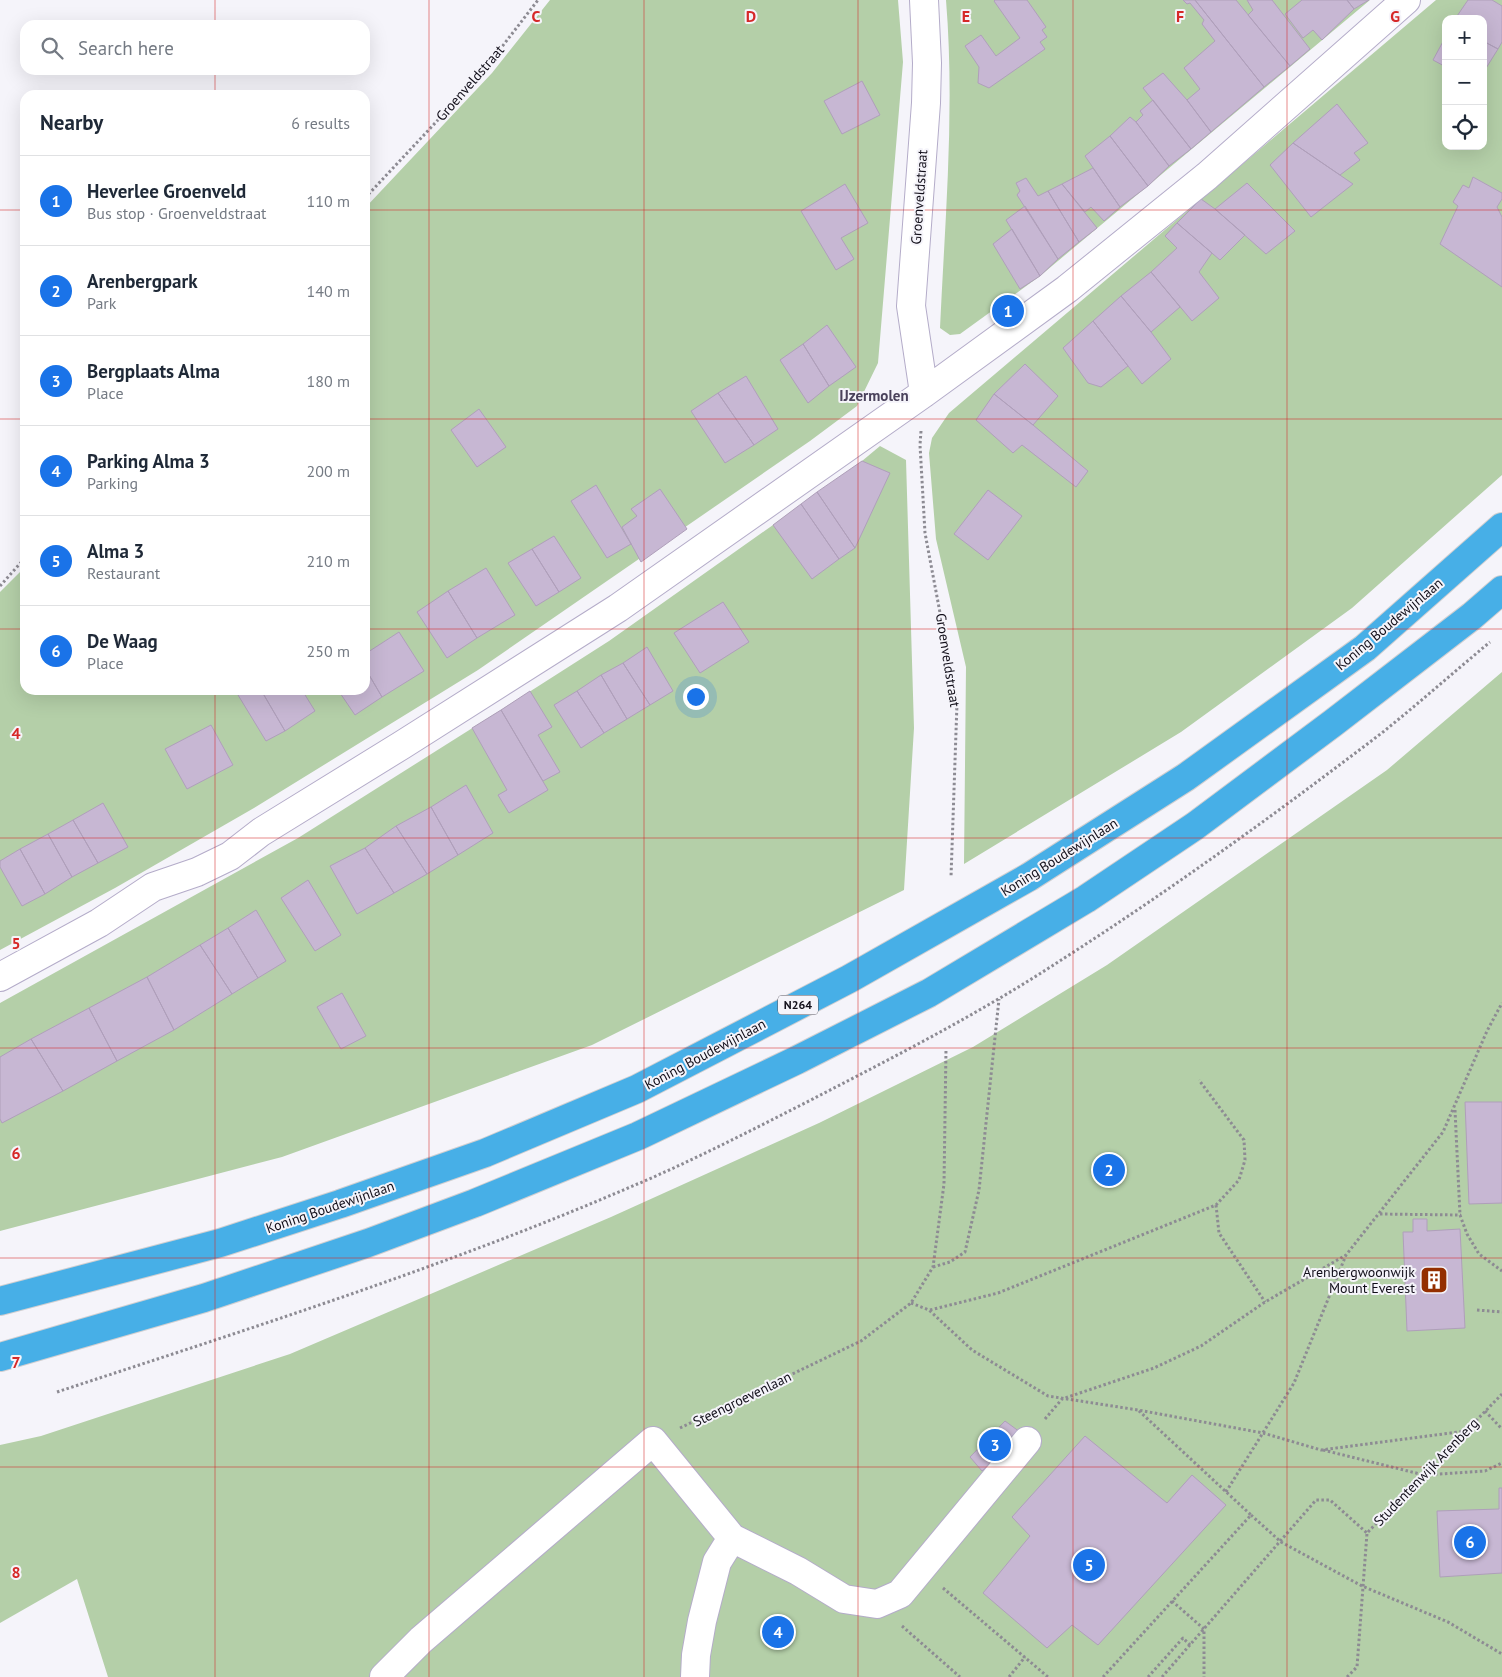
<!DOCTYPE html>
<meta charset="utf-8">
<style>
body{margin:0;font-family:"PT Sans",sans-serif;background:#f2f2f3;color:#1f2937}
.controls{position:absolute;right:15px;top:15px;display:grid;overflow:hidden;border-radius:10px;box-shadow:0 5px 20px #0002}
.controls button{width:45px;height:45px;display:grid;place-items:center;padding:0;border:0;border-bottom:1px solid #e0e1e3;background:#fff;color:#1f2937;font:25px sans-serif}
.you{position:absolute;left:695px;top:696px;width:18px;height:18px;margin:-12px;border:4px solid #fff;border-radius:50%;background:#1a73e8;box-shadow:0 0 0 8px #1a73e833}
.badge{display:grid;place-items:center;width:32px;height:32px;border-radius:50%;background:#1a73e8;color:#fff;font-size:16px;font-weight:700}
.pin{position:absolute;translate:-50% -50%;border:2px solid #fff;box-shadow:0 1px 5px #0006}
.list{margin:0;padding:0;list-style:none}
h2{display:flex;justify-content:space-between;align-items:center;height:65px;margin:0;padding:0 20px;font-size:21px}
h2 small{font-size:16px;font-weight:400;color:#747a83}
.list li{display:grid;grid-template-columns:32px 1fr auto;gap:15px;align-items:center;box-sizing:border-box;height:90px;padding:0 20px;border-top:1px solid #e0e1e3}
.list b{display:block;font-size:19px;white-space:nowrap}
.list p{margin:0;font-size:16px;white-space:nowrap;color:#747a83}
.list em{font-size:16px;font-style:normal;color:#747a83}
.icon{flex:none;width:28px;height:28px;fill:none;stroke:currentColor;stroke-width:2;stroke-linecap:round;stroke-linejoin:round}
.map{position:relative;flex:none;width:1502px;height:1677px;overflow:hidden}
.search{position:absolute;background:#fff;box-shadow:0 5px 20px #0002;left:20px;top:20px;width:350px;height:55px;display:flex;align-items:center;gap:12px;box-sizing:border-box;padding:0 18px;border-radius:15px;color:#747a83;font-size:19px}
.panel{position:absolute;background:#fff;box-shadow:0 5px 20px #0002;left:20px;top:90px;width:350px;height:605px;border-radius:15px}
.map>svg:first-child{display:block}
.green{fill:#b4cfa8;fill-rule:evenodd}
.building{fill:#c7b7d3;stroke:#af9fba}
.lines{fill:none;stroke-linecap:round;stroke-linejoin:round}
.street-casing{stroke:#b4acc9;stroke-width:30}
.highway-casing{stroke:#d0cfd1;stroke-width:30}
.path{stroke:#8d8b93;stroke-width:3;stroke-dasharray:2.5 2.5;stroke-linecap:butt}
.street{stroke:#fff;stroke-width:28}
.highway{stroke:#47afe7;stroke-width:28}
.grid{fill:none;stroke:#d62828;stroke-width:1;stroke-opacity:0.55}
.labels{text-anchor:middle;stroke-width:4;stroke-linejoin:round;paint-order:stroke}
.shield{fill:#f5f4fa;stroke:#56545d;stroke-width:1}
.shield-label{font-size:12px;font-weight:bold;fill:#120f1a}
.street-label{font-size:14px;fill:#120f1a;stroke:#f5f4fa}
.poi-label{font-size:14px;fill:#120f1a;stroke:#f5f4fa;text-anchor:end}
.neighbourhood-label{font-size:15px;font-weight:bold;fill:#4a425b;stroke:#f5f4fa}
.grid-label{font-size:16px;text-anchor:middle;font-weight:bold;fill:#d62828;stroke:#f5f4fa;stroke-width:4;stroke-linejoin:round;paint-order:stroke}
</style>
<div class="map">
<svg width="1502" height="1677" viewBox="0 0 1502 1677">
<rect width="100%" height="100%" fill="#f5f4fa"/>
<path class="green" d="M550 0H898L903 62 878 363 857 406 810 441 478 670 254 808 115 888 0 950V592L25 567V690H365V208L492 73Z
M946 0H1370L1040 276 960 334 950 335 940 328C945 219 955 109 946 0Z
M1436 0H1502V475L1352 608 1181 732 964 864 966 667 936 539 929 453 932 438 949 413ZM1446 19H1483V146H1446Z
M880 446 906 460 914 728 904 890 592 1045 282 1157 0 1231V1003L298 838 501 710 609 641 773 525 862 461Z
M1502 672V1677H108L77 1579 0 1623V1445L41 1436 290 1354 611 1217 819 1123 973 1047 1107 965 1387 770Z"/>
<path class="building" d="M995 0H1027L1046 27 1042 30 1047 37 1040 42 1045 49 989 88 978 83 979 67 965 46 981 35 996 56 1020 38 994 1Z
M1183 0H1195L1264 87 1211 132 1187 100 1200 89 1184 68 1215 41 1202 24 1204 20 1190 3 1187 4Z
M1195 0H1236L1290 66 1264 87Z
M1247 0H1272L1310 49 1290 66 1248 15 1253 10Z
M1302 0H1347L1354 9 1322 40 1313 30 1303 38 1285 14Z
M1347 0H1369L1354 9Z
M1468 0H1492L1502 6V42L1498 49 1483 41V19H1455Z
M1446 36V67L1433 60Z
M1483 41 1498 49 1483 73Z
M1163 73 1187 100 1211 132 1191 149 1143 88Z
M862 81 880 115 842 134 824 101Z
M1153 100 1191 149 1169 166 1136 122 1143 115 1140 111Z
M1337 104 1368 143 1354 153 1360 160 1340 175 1293 143Z
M1130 117 1136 122 1169 166 1148 186 1110 136Z
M1110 136 1148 186 1120 207 1085 156Z
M1293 143 1353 184 1311 217 1270 165Z
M1093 168 1120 207 1104 221 1091 207 1085 212 1062 184Z
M1473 177 1502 193V199L1497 207 1502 217V287L1440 244 1458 206 1453 202 1463 185 1469 188Z
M1026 178 1038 196 1048 191 1079 242 1058 259 1017 195 1020 191 1016 183Z
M1247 183 1295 231 1266 254 1215 209Z
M845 184 868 223 841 238 854 259 836 270 801 211Z
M1062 184 1097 228 1079 242 1048 191Z
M1201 199 1215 209 1245 235 1220 260 1177 223Z
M1025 206 1058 259 1040 276 1006 220Z
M1177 223 1212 253 1199 272 1219 298 1192 321 1151 272 1177 248 1165 236Z
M1012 229 1040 276 1020 289 993 244Z
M1151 272 1180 307 1151 332 1121 296Z
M1121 296 1151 332 1171 359 1142 384 1093 321Z
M1093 321 1128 366 1101 387 1088 383 1063 348Z
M827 325 856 367 829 386 803 344Z
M803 344 829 386 808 403 780 360Z
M1025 364 1058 396 1033 425 994 394Z
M746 376 778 429 754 445 718 393Z
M718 393 754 445 725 463 691 411Z
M994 394 1033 425 1088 471 1076 487 1022 445 1013 453 976 420Z
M479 409 506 447 477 467 451 430Z
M862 461 890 473 855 548 817 492Z
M596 485 631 544 607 558 571 501Z
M660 489 687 529 641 562 622 527 637 516 631 509Z
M988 490 1022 516 988 560 954 534Z
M817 492 855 548 839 559 801 504Z
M801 504 839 559 812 579 773 525Z
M554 536 581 578 559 592 532 549Z
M532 549 559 592 536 606 508 563Z
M486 568 515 615 477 638 448 591Z
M448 591 477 638 447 658 417 612Z
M723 602 749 642 700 673 674 633Z
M399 632 424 671 382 697 365 668V654Z
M647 647 673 691 650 705 623 663Z
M623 663 650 705 627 719 601 675Z
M365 668 382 697 355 715 338 690H365Z
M601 675 627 719 604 733 577 691Z
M247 690H261L285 731 266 741 238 695Z
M261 690H302L315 711 285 731Z
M530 691 552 727 538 735 560 772 543 781 501 710Z
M577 691 604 733 581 748 554 705Z
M501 710 548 790 509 813 498 795 507 790 472 728Z
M211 725 233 765 187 789 165 749Z
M466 785 493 833 458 855 431 807Z
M103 803 128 847 98 863 73 820Z
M431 807 458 855 427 874 396 826Z
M73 820 98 863 72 877 48 834Z
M396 826 427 874 394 893 365 848Z
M48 834 72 877 45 894 20 849Z
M365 848 394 893 357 914 330 866Z
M20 849 45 894 22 906 0 867V861Z
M308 880 341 935 315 951 281 898Z
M256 910 286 961 258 978 228 928Z
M228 928 258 978 232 994 200 945Z
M200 945 232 994 174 1030 147 977Z
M147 977 174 1030 117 1061 89 1008Z
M342 993 366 1036 341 1049 317 1007Z
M89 1008 117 1061 63 1091 31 1039Z
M31 1039 63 1091 2 1123 0 1119V1057Z
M1465 1102H1502V1203L1469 1204Z
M1413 1219H1427V1231L1460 1229 1465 1328 1407 1331 1403 1232H1413Z
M1005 1421 1020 1432 982 1471 970 1457Z
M1085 1436 1167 1503 1192 1475 1226 1505 1098 1645 1072 1625 1047 1648 983 1593 1030 1536 1012 1517Z
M1499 1488H1502V1573L1440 1577 1437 1511 1499 1509Z"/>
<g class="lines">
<defs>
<path id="street" d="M924 393 911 306 926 103 927 63 924 0
M0 977 99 923 153 887 197 872 230 856 261 832 402 745 618 608 924 393 1067 289 1207 176 1406 0
M384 1677 421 1640 653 1441 732 1538 798 1571 844 1599 877 1604 900 1594 1027 1441
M695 1677 696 1655 702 1621 717 1562 732 1538"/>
<path id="highway" d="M0 1301 220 1243 340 1204 485 1153 637 1089 849 979 1029 877 1186 777 1365 648 1502 527
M0 1357 204 1298 368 1243 475 1203 638 1136 797 1060 929 993 1086 899 1195 826 1333 723 1472 616 1502 590"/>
</defs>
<use href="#street" class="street-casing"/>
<use href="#highway" class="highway-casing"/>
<path class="path" d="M365 198 481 74 538 0
M921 431 920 445 925 533 957 703 951 877
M0 586 25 558
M1455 1110 1460 1215
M1216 1205 1219 1233 1265 1302
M1380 1214 1460 1215 1467 1234 1479 1254 1502 1271
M933 1267 950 1262 965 1252 979 1190 999 999
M911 1303 929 1310 972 1350 1048 1396 1138 1410 1263 1433 1321 1450 1466 1431
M930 1310 998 1293 1216 1205 1239 1180 1245 1160 1244 1140 1199 1080
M1477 1310 1502 1312
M57 1392C248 1329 442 1268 628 1188 688 1163 746 1133 805 1103 890 1059 975 1016 1055 964 1168 892 1277 813 1383 732 1419 703 1454 672 1490 642
M1485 1411 1502 1429
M1045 1419 1062 1399 1154 1368 1201 1346 1265 1302 1346 1255
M680 1428 861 1341 911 1303 933 1267 944 1184 946 1049
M1323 1450 1424 1475 1485 1471 1502 1463
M1226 1492 1294 1383 1346 1255 1443 1132 1487 1031 1502 1003
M1251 1515 1281 1542 1362 1586 1448 1622 1502 1654
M943 1588 1048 1677
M1172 1601 1204 1629V1677
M902 1626 960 1677
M1009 1677 1025 1657
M1103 1677 1251 1515 1138 1410
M1148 1677 1183 1638 1190 1645
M1162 1677 1316 1500H1330L1367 1533
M1347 1677 1357 1667 1367 1533 1502 1394"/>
<use href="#street" class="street"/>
<use href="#highway" class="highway"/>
</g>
<path class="grid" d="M215 0V25M429 0V1677M644 0V1677M858 0V1677M1073 0V1677M1287 0V1677M215 70V95M0 210H25M365 210H1502M0 419H25M365 419H1502M0 629H25M365 629H1502M215 690V1677M0 838H1502M0 1048H1502M0 1258H1502M0 1467H1502"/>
<defs>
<symbol id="building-square" viewBox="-11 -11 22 22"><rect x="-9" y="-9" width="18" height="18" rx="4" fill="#942f00" stroke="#f5f4fa"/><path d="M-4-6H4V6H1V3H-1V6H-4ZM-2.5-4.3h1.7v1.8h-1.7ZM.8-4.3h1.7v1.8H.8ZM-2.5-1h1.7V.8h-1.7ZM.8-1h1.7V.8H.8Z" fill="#fff"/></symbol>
</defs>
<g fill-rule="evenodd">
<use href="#building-square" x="1418" y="1264" width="32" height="32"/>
</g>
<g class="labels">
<rect class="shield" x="778" y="995.5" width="40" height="19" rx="4"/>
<g class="shield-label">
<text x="798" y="1009">N264</text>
</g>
<g class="street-label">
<text transform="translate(470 83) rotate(-49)" y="5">Groenveldstraat</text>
<text transform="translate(919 197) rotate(-86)" y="5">Groenveldstraat</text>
<text transform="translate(1389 624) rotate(-40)" y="5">Koning Boudewijnlaan</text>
<text transform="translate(948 660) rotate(81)" y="5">Groenveldstraat</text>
<text transform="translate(1059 857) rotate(-32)" y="5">Koning Boudewijnlaan</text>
<text transform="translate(705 1054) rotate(-28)" y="5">Koning Boudewijnlaan</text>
<text transform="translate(330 1207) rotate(-19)" y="5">Koning Boudewijnlaan</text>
<text transform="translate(742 1399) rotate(-26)" y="5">Steengroevenlaan</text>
<text transform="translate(1426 1472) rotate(-46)" y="5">Studentenwijk Arenberg</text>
</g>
<g class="poi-label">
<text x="1415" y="1277">Arenbergwoonwijk<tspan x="1415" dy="16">Mount Everest</tspan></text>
</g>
<g class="neighbourhood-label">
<text x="874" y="401">IJzermolen</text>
</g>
</g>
<g class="grid-label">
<text x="536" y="22">C</text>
<text x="751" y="22">D</text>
<text x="966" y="22">E</text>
<text x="1180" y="22">F</text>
<text x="1395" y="22">G</text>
<text x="16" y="739">4</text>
<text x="16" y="949">5</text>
<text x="16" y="1159">6</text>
<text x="16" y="1368">7</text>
<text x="16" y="1578">8</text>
</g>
</svg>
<div class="controls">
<button>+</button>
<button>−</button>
<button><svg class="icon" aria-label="locate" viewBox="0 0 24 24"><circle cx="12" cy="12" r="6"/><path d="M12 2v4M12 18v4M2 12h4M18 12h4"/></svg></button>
</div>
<div class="you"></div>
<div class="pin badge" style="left:1008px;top:311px">1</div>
<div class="pin badge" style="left:1109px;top:1170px">2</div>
<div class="pin badge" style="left:995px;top:1445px">3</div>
<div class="pin badge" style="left:778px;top:1632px">4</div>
<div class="pin badge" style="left:1089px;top:1565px">5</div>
<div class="pin badge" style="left:1470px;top:1542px">6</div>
<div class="search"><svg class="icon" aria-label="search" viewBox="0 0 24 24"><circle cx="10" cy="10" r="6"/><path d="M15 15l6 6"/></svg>Search here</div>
<section class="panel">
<h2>Nearby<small>6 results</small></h2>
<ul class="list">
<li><span class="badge">1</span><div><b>Heverlee Groenveld</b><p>Bus stop · Groenveldstraat</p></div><em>110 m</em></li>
<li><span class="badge">2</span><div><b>Arenbergpark</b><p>Park</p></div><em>140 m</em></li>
<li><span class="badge">3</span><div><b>Bergplaats Alma</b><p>Place</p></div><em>180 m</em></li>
<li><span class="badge">4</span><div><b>Parking Alma 3</b><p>Parking</p></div><em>200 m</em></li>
<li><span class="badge">5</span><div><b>Alma 3</b><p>Restaurant</p></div><em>210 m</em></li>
<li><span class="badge">6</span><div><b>De Waag</b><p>Place</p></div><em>250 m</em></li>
</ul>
</section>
</div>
